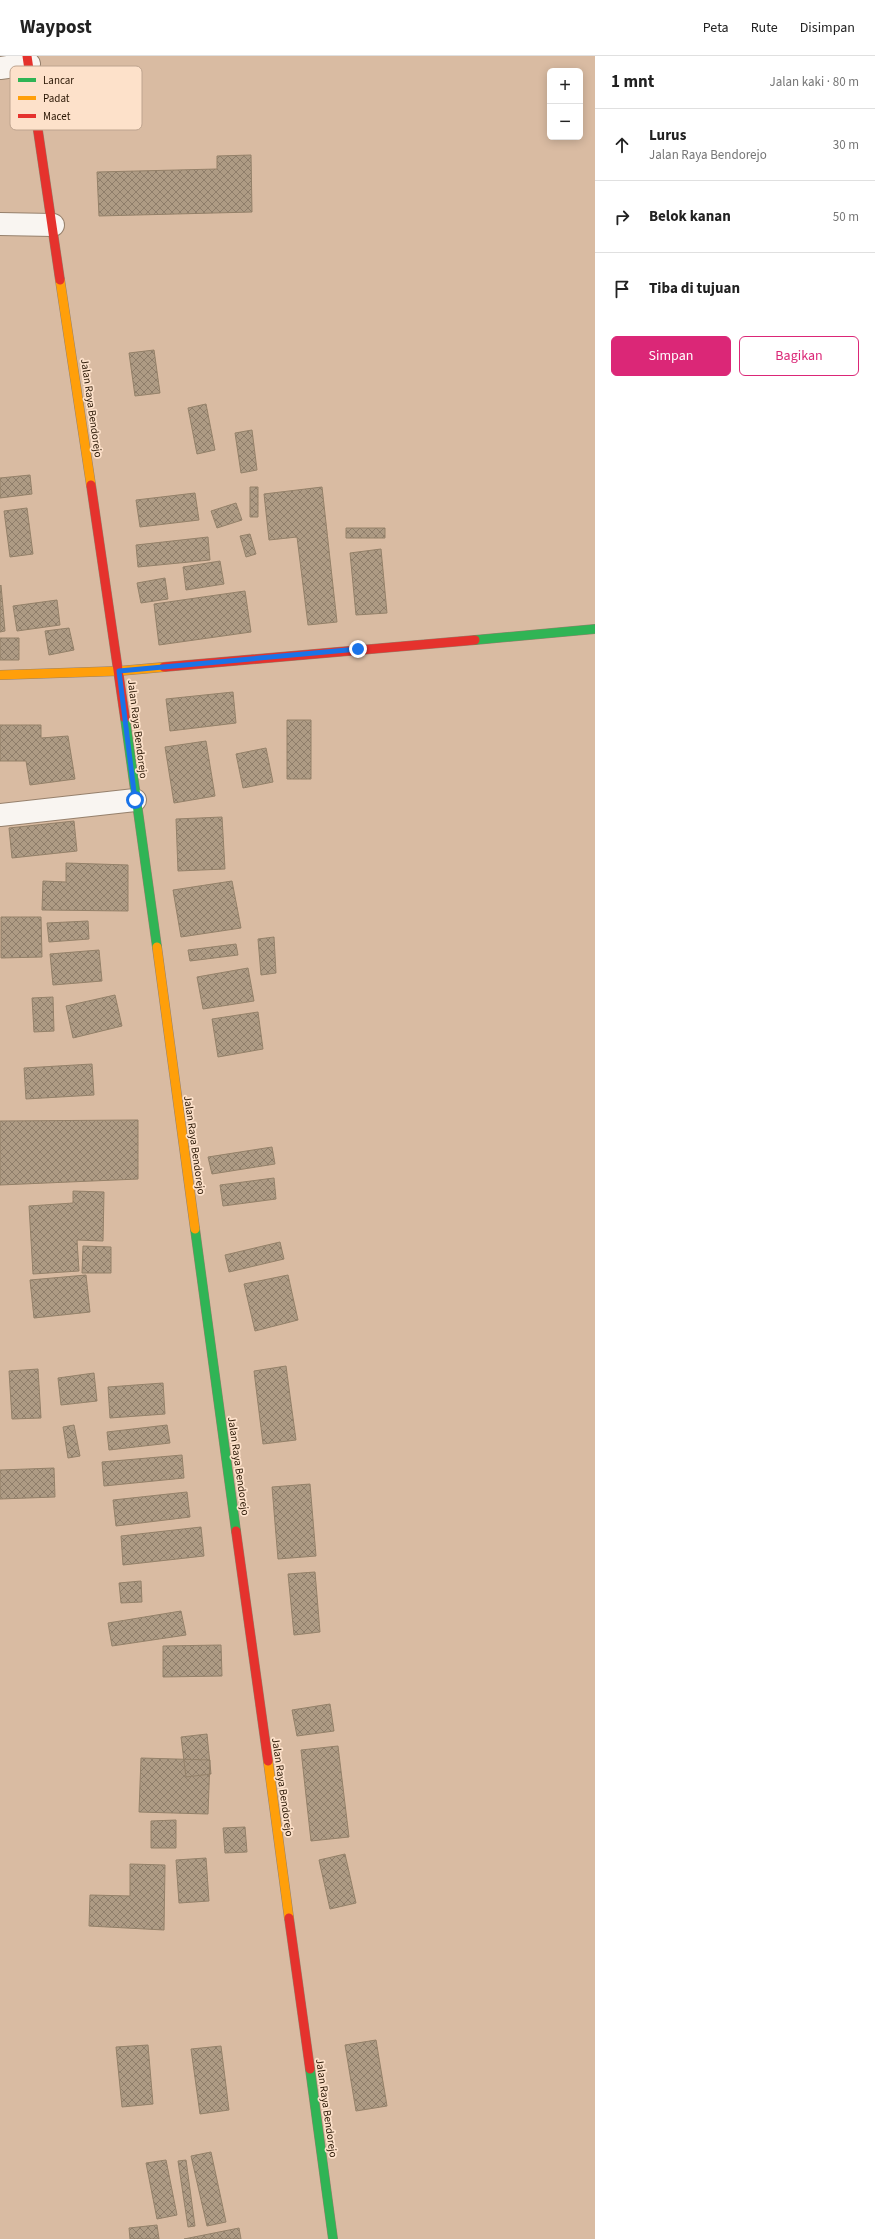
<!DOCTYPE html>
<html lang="id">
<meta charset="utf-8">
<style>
body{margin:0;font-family:"Source Sans 3",sans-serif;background:#f6f6f6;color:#222}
.controls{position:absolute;right:12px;top:12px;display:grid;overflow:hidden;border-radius:6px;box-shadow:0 2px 10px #0003}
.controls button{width:36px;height:36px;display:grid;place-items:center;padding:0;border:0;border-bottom:1px solid #e0e0e0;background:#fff;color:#222;font:20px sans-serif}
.stop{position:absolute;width:12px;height:12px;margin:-9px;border:3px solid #1a73e8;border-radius:50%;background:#fff}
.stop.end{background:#1a73e8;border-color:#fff;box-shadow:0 1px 4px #0008}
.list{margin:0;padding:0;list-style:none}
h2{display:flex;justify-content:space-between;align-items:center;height:52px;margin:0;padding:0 16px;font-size:17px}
h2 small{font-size:13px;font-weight:400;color:#767676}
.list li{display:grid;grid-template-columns:26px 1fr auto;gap:12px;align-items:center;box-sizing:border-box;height:72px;padding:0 16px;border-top:1px solid #e0e0e0}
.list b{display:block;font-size:15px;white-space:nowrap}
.list p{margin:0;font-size:13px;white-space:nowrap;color:#767676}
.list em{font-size:13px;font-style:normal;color:#767676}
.actions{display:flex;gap:8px;padding:12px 16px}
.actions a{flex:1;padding:9px 0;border:1px solid #db2777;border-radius:6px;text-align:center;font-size:14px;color:#db2777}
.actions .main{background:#db2777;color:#fff}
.icon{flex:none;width:22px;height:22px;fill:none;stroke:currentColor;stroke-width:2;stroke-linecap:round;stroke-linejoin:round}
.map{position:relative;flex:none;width:595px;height:2183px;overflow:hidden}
header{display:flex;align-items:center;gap:24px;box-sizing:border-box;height:56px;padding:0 20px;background:#fff;border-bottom:1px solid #e0e0e0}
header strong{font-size:19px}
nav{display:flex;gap:22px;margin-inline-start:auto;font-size:14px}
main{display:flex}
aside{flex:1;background:#fff}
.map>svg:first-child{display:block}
.building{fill:url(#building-cross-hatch);stroke:#948169}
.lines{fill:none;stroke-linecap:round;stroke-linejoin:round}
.street-casing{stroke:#96806c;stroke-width:24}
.fast-casing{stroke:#96806c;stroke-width:10}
.slow-casing{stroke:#96806c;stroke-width:10}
.jam-casing{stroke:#96806c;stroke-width:10}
.street{stroke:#f9f5f1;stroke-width:22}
.fast{stroke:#30b455;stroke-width:9}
.slow{stroke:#ff9f0a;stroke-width:9}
.jam{stroke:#e5322d;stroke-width:9}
.route{stroke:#1a73e8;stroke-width:5}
.labels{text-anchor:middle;stroke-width:3.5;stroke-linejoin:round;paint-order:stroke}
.street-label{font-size:11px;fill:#2a1704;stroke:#fde1ca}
.key{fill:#fde1ca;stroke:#bea48f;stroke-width:1}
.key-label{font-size:11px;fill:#2a1704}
</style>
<header>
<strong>Waypost</strong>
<nav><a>Peta</a><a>Rute</a><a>Disimpan</a></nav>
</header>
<main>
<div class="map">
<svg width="595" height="2183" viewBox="0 0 595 2183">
<defs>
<pattern id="building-cross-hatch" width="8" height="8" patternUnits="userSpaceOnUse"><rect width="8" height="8" fill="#ae9b84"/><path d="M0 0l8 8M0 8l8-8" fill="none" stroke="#8e7d6a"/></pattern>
</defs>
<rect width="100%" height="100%" fill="#d9bba2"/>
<path class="building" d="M251 99 252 156 99 160 97 116 217 113V100Z
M154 294 160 337 135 340 129 297Z
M206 348 215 394 197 398 188 352Z
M252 374 257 414 241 417 235 377Z
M30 419 32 438 0 442V422Z
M250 431H258V461H250Z
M322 431 337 566 308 569 297 481 269 484 264 438Z
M195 437 199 464 140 471 136 444Z
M236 447 242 464 217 472 211 455Z
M27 452 33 498 10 501 4 455Z
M346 472H385V482H346Z
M250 478 256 498 246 501 240 480Z
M208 481 210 504 138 511 136 489Z
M381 493 387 557 356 559 350 497Z
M220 505 224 528 186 534 183 511Z
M165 522 168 543 141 547 137 527Z
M1 529 5 575 0 576V530Z
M245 535 251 576 159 589 154 548Z
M57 544 60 569 17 575 13 550Z
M69 572 74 594 49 599 45 575Z
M0 582H19V604H0Z
M233 636 236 667 170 675 166 643Z
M287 664H311V723H287Z
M0 669H41V682L68 680 75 723 30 729 26 705H0Z
M206 685 215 740 174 747 165 691Z
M266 692 273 726 243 732 236 698Z
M222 761 225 813 178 815 176 763Z
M74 765 77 795 12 802 9 772Z
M66 807 128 809V855L42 854 43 825 66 826Z
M232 825 241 872 181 881 173 834Z
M1 861H41L42 901 1 902Z
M88 865 89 883 49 886 47 867Z
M274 881 276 917 261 919 258 883Z
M236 888 238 899 190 905 188 894Z
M99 894 102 925 53 929 50 898Z
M248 912 254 945 203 953 197 921Z
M115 939 122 970 73 982 66 950Z
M53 941 54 975 34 976 32 942Z
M258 956 263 993 218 1001 212 963Z
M92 1008 94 1039 26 1043 24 1012Z
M138 1064V1123L0 1129V1065Z
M272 1091 275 1108 212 1118 208 1101Z
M274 1122 276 1143 223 1150 220 1129Z
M73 1135 104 1136 103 1185 77 1184 79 1215 33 1218 29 1150 73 1147Z
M280 1186 284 1203 229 1216 225 1199Z
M83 1190 111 1191V1217H82Z
M86 1219 90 1256 34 1262 30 1224Z
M288 1219 298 1264 255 1275 244 1228Z
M286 1310 296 1384 263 1388 254 1315Z
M38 1313 41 1362 12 1363 9 1315Z
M94 1317 97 1345 61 1349 58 1322Z
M163 1327 165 1358 110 1362 108 1331Z
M74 1369 80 1400 68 1402 63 1371Z
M167 1369 170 1387 109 1394 107 1376Z
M182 1399 184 1422 104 1430 102 1406Z
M54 1412 55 1441 0 1443V1414Z
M310 1428 316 1500 278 1503 272 1431Z
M187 1436 190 1461 116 1470 113 1444Z
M201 1471 204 1500 123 1509 121 1480Z
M315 1516 320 1576 294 1579 288 1518Z
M141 1525 142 1546 121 1547 119 1527Z
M181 1555 186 1579 112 1590 108 1567Z
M221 1589 222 1620 163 1621V1590Z
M330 1648 334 1675 297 1680 292 1654Z
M207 1678 211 1718 186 1721 181 1681Z
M338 1690 349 1781 311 1785 301 1694Z
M141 1702 210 1704 208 1758 139 1756Z
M176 1764V1792H151V1765Z
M245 1771 247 1796 225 1797 223 1772Z
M345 1798 356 1847 330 1853 319 1804Z
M206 1802 209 1845 179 1847 176 1804Z
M130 1808 165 1809 164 1874 89 1870 90 1839 130 1840Z
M376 1984 387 2050 356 2055 345 1989Z
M148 1989 153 2048 122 2051 116 1991Z
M221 1990 229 2054 200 2058 191 1993Z
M211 2096 226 2166 207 2170 191 2100Z
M166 2104 177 2159 157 2163 146 2107Z
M186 2104 195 2170 188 2171 178 2105Z
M157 2169 159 2183H130L129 2172Z
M239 2172 241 2183H184Z"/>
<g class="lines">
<defs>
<path id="street" d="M0 12 29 8
M0 168 53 169
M0 759 135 744"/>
<path id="fast" d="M475 584 595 573
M125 662 157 891
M195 1173 236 1475
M310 2013 333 2183"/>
<path id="slow" d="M60 224 91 429
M0 619 119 615 164 611
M157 891 195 1173
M268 1705 289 1862"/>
<path id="jam" d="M27 0 60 224
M91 429 125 662
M164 611 475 584
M236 1475 268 1705
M289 1862 310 2013"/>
</defs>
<use href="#street" class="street-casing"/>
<use href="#fast" class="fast-casing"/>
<use href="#slow" class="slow-casing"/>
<use href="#jam" class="jam-casing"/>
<use href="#street" class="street"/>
<use href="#fast" class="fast"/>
<use href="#slow" class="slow"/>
<use href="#jam" class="jam"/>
</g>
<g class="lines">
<path class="route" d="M135 744 119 615 358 593"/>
</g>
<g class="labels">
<g class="street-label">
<text transform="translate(92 352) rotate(82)" y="4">Jalan Raya Bendorejo</text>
<text transform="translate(138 673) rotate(83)" y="4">Jalan Raya Bendorejo</text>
<text transform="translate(195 1089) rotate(82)" y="4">Jalan Raya Bendorejo</text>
<text transform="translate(239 1410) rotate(82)" y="4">Jalan Raya Bendorejo</text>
<text transform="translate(283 1731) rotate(82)" y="4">Jalan Raya Bendorejo</text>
<text transform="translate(327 2052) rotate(82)" y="4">Jalan Raya Bendorejo</text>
</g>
</g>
<rect x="10" y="10" width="132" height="64" rx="6" class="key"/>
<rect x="18" y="22" width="18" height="4" fill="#30b455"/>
<rect x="18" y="40" width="18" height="4" fill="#ff9f0a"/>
<rect x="18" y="58" width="18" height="4" fill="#e5322d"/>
<g class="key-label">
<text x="43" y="28">Lancar</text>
<text x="43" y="46">Padat</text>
<text x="43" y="64">Macet</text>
</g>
</svg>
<div class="controls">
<button>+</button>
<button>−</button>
</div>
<div class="stop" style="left:135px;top:744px"></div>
<div class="stop end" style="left:358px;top:593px"></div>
</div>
<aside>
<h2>1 mnt<small>Jalan kaki · 80 m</small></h2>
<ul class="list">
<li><svg class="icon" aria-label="ahead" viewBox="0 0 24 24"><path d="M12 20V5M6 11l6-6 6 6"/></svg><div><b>Lurus</b><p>Jalan Raya Bendorejo</p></div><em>30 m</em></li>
<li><svg class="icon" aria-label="right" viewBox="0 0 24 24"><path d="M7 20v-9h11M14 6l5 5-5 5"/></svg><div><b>Belok kanan</b></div><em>50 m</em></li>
<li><svg class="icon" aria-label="arrive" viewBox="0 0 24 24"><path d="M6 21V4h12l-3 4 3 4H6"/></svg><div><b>Tiba di tujuan</b></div></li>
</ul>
<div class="actions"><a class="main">Simpan</a><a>Bagikan</a></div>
</aside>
</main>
